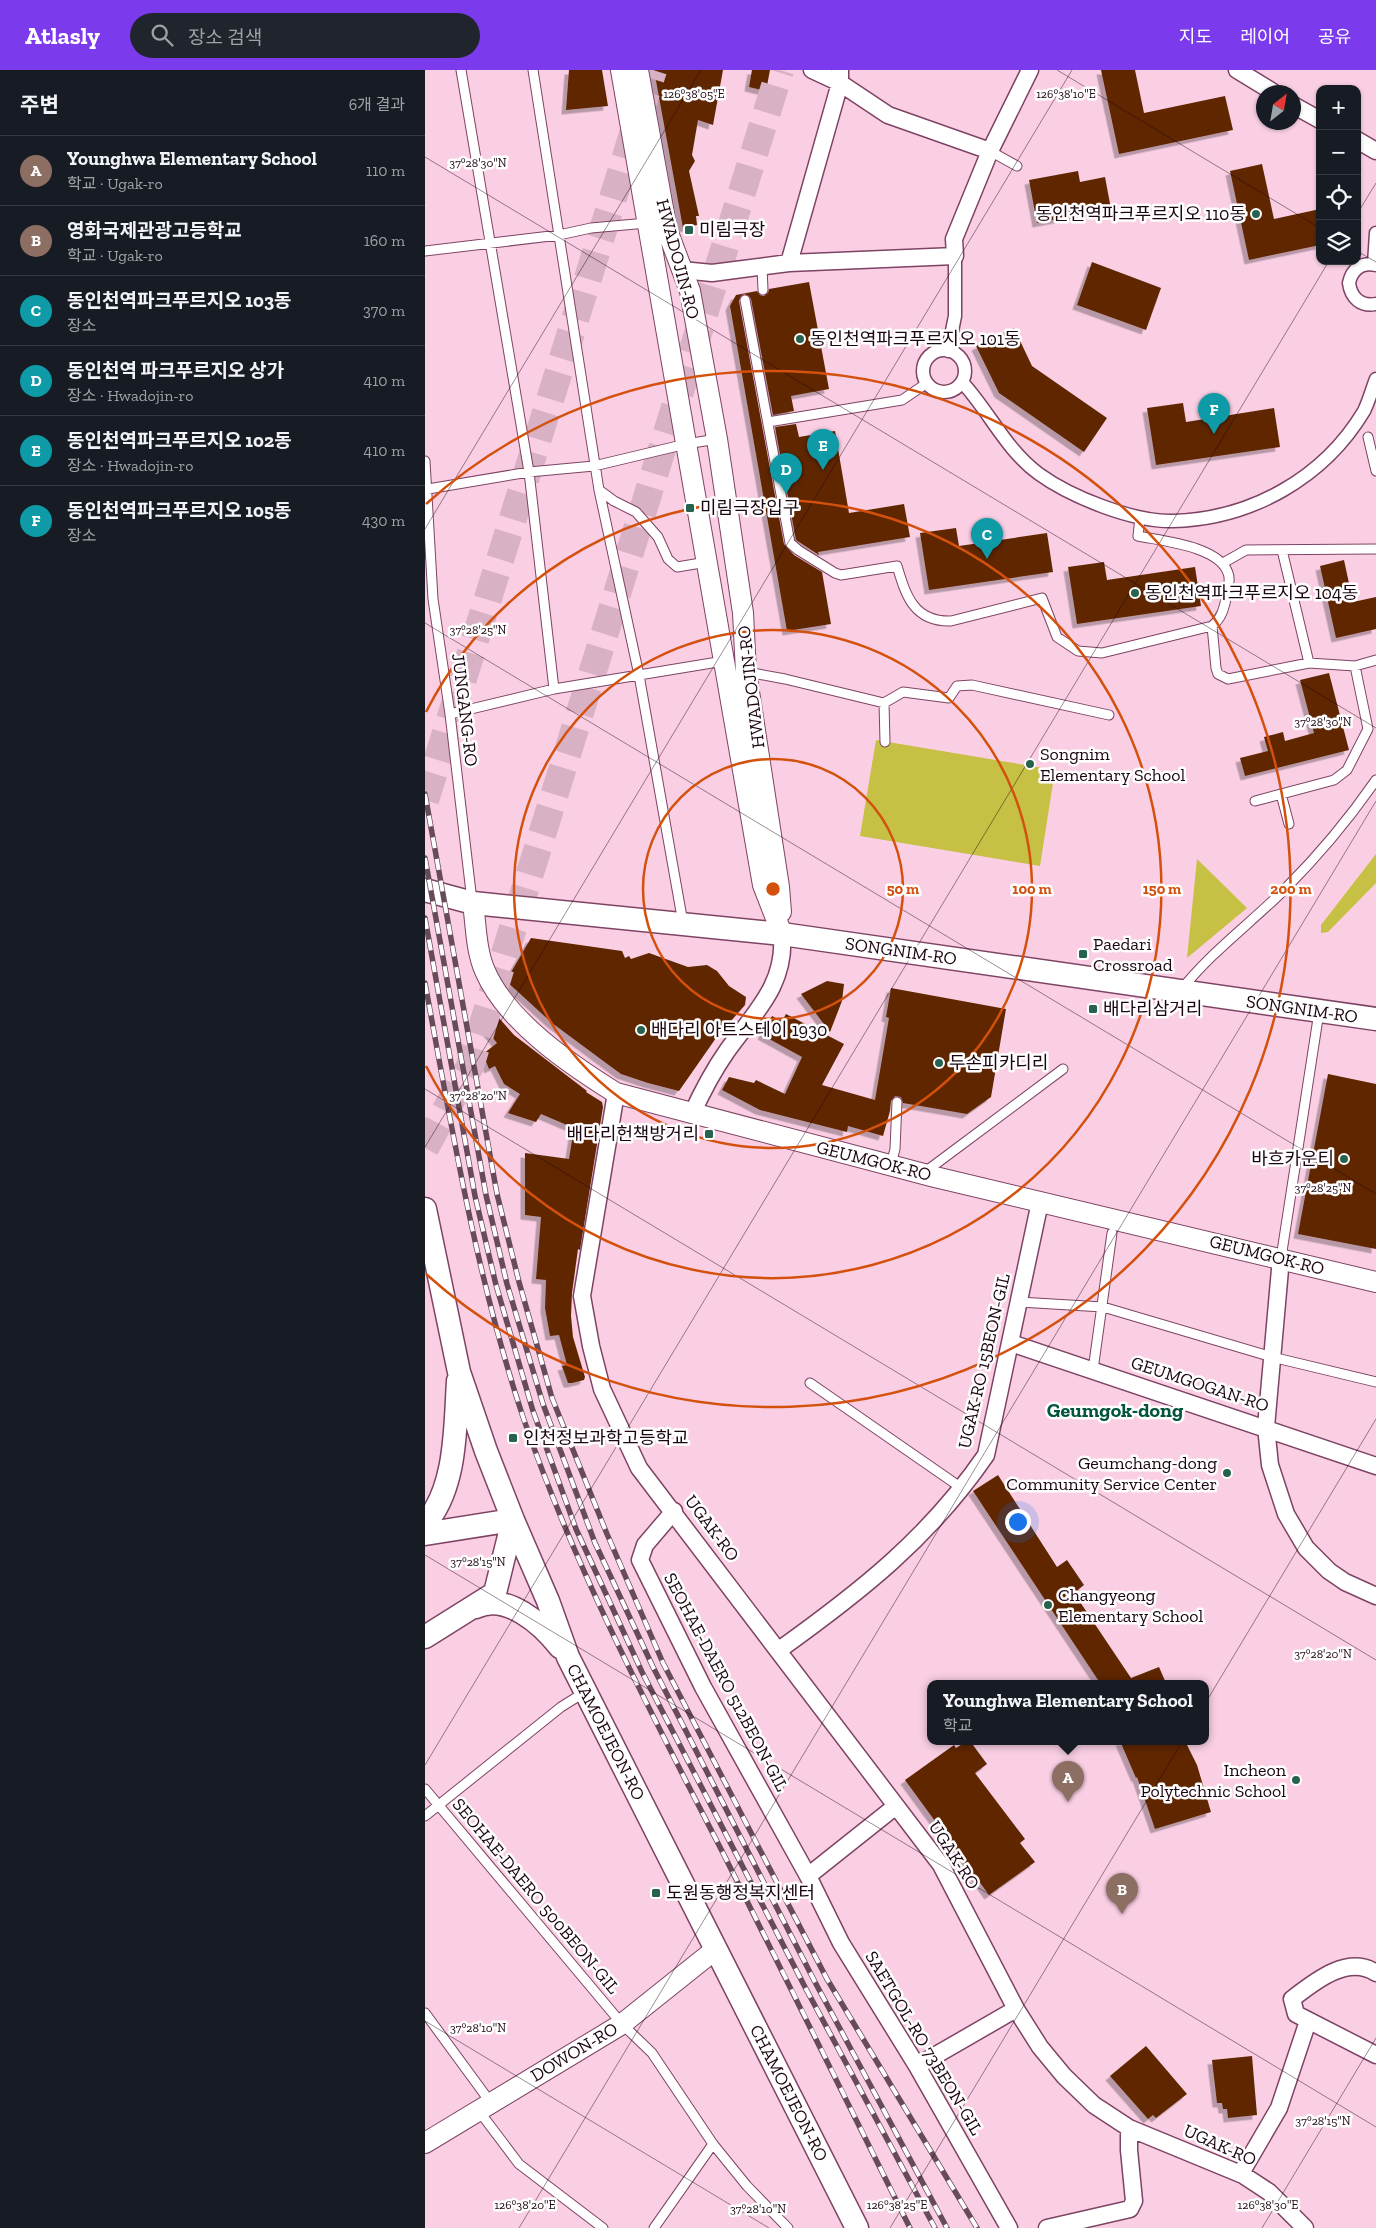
<!DOCTYPE html>
<html lang="ko">
<meta charset="utf-8">
<style>
body{margin:0;font-family:"Zilla Slab","Noto Sans KR",serif;background:#20242c;color:#f1f3f6}
.controls{position:absolute;right:15px;top:15px;display:grid;overflow:hidden;border-radius:10px;box-shadow:0 1px 4px #0004}
.controls button{width:45px;height:45px;display:grid;place-items:center;padding:0;border:0;border-bottom:1px solid #363941;background:#171b24;color:#f1f3f6;font:25px sans-serif}
.compass{position:absolute;left:831px;top:15px;width:45px;height:45px;border-radius:50%;background:#171b24;box-shadow:0 1px 4px #0004;rotate:31deg}
.you{position:absolute;left:592px;top:1451px;width:18px;height:18px;margin:-12px;border:4px solid #fff;border-radius:50%;background:#1a73e8;box-shadow:0 0 0 8px #1a73e833}
.badge{display:grid;place-items:center;width:32px;height:32px;border-radius:50%;background:#7c3aed;color:#fff;font-size:16px;font-weight:700}
.pin{position:absolute;translate:-50% -41px;filter:drop-shadow(0 1px 2px #0008)}
.pin::after{content:'';position:absolute;top:26px;width:18px;height:15px;background:inherit;clip-path:polygon(0 0,100% 0,50% 100%)}
.popup{position:absolute;left:502px;top:1610px;width:282px;height:65px;box-sizing:border-box;display:grid;place-content:center;border-radius:10px;background:#171b24;filter:drop-shadow(0 1px 4px #0005);font-size:16px;white-space:nowrap;color:#9ea1a6}
.popup b{font-size:19px;color:#f1f3f6}
.popup::after{content:'';position:absolute;left:50%;top:100%;margin-left:-10px;border:10px solid transparent;border-top-color:#171b24}
.list{margin:0;padding:0;list-style:none}
h2{display:flex;justify-content:space-between;align-items:center;height:65px;margin:0;padding:0 20px;font-size:21px}
h2 small{font-size:16px;font-weight:400;color:#9ea1a6}
.list li{display:grid;grid-template-columns:32px 1fr auto;gap:15px;align-items:center;box-sizing:border-box;height:70px;padding:0 20px;border-top:1px solid #363941}
.list b{display:block;font-size:19px;white-space:nowrap}
.list p{margin:0;font-size:16px;white-space:nowrap;color:#9ea1a6}
.list em{font-size:16px;font-style:normal;color:#9ea1a6}
.icon{flex:none;width:28px;height:28px;fill:none;stroke:currentColor;stroke-width:2;stroke-linecap:round;stroke-linejoin:round}
.map{position:relative;flex:none;width:951px;height:2158px;overflow:hidden}
header{display:flex;align-items:center;gap:30px;box-sizing:border-box;height:70px;padding:0 25px;background:#7c3aed;color:#fff}
header strong{font-size:24px}
nav{display:flex;gap:28px;margin-inline-start:auto;font-size:18px}
.search{width:350px;height:45px;background:#20242c;display:flex;align-items:center;gap:12px;box-sizing:border-box;padding:0 18px;border-radius:28px;color:#9ea1a6;font-size:19px}
main{display:flex}
aside{flex:1;background:#171b24}
.map>svg:first-child{display:block}
.green{fill:#c6c144}
.building{fill:#5f2805;filter:url(#shadow)}
.lines{fill:none;stroke-linecap:round;stroke-linejoin:round}
.motorway-tunnel{stroke:#d9b1c4;stroke-width:28;stroke-dasharray:28 14;stroke-linecap:butt}
.service-casing{stroke:#7e4364;stroke-width:11}
.pedestrian-casing{stroke:#7e4364;stroke-width:15}
.minor-casing{stroke:#7e4364;stroke-width:19}
.tertiary-casing{stroke:#7e4364;stroke-width:22}
.secondary-casing{stroke:#7e4364;stroke-width:25}
.service{stroke:#fff;stroke-width:9}
.pedestrian{stroke:#fff;stroke-width:12}
.minor{stroke:#fff;stroke-width:16}
.tertiary{stroke:#fff;stroke-width:20}
.secondary{stroke:#fff;stroke-width:22}
.rail-casing{stroke:#684b5b;stroke-width:5.5}
.rail{stroke:#fefefe;stroke-width:4;stroke-dasharray:11;stroke-linecap:butt}
.ticks{fill:none;stroke:#1b0512;stroke-width:1;stroke-opacity:0.45}
.ring{fill:none;stroke:#d4510d;stroke-width:2.5}
.poi-dot{fill:#26624d;stroke:#fefefe;stroke-width:2}
.labels{text-anchor:middle;stroke-width:5;stroke-linejoin:round;paint-order:stroke}
.poi-label{font-size:18px;fill:#1b0512;stroke:#fefefe;text-anchor:start}
.street-label{font-size:18px;fill:#1b0512;stroke:#fefefe}
.quarter-label{font-size:20px;font-weight:bold;fill:#02543d;stroke:#fefefe}
.ticks-label{font-size:12px;text-anchor:middle;fill:#1b0512;stroke:#fefefe;stroke-width:5;stroke-linejoin:round;paint-order:stroke}
.centre{fill:#d4510d;stroke:#fefefe;stroke-width:2.5}
.ring-label{font-size:15px;text-anchor:middle;font-weight:bold;fill:#d4510d;stroke:#fefefe;stroke-width:5;stroke-linejoin:round;paint-order:stroke}
</style>
<header>
<strong>Atlasly</strong>
<div class="search"><svg class="icon" aria-label="search" viewBox="0 0 24 24"><circle cx="10" cy="10" r="6"/><path d="M15 15l6 6"/></svg>장소 검색</div>
<nav><a>지도</a><a>레이어</a><a>공유</a></nav>
</header>
<main>
<aside>
<h2>주변<small>6개 결과</small></h2>
<ul class="list">
<li><span class="badge" style="background:#8d6e63">A</span><div><b>Younghwa Elementary School</b><p>학교 · Ugak-ro</p></div><em>110 m</em></li>
<li><span class="badge" style="background:#8d6e63">B</span><div><b>영화국제관광고등학교</b><p>학교 · Ugak-ro</p></div><em>160 m</em></li>
<li><span class="badge" style="background:#0f9aa8">C</span><div><b>동인천역파크푸르지오 103동</b><p>장소</p></div><em>370 m</em></li>
<li><span class="badge" style="background:#0f9aa8">D</span><div><b>동인천역 파크푸르지오 상가</b><p>장소 · Hwadojin-ro</p></div><em>410 m</em></li>
<li><span class="badge" style="background:#0f9aa8">E</span><div><b>동인천역파크푸르지오 102동</b><p>장소 · Hwadojin-ro</p></div><em>410 m</em></li>
<li><span class="badge" style="background:#0f9aa8">F</span><div><b>동인천역파크푸르지오 105동</b><p>장소</p></div><em>430 m</em></li>
</ul>
</aside>
<div class="map">
<svg width="951" height="2158" viewBox="0 0 951 2158">
<defs>
<filter id="shadow"><feDropShadow dx="-4.5" dy="4.5" stdDeviation="0" flood-color="#0004"/></filter>
</defs>
<rect width="100%" height="100%" fill="#facfe4"/>
<path class="green" d="M451 670 630 700 615 796 435 766Z
M951 784V813L903 862 896 863V855Z
M772 789 822 838 762 888Z"/>
<path class="building" d="M144 0H177L183 36 141 40Z
M229 0H298L288 55 273 50 267 85 270 91 264 101 274 146H271L272 155 258 158Z
M327 0H345L341 21 324 17Z
M676 0H710L719 43 800 26 808 60 694 84Z
M837 94 849 149 895 139V175L824 190 805 101Z
M653 101 655 112 680 107 686 139 612 153 604 110Z
M667 192 736 218 721 260 652 235Z
M384 212 404 319 366 326 369 341 348 345 326 229 324 226 319 224 316 226 314 231 359 474 369 485 397 502 406 554 362 561 305 236 311 225 332 221 335 225 339 226 343 223 344 219Z
M589 258 607 296 682 348 659 382 574 323 551 276Z
M758 333 761 352 849 338 855 377 731 395 722 338Z
M371 354 374 367 410 361 424 443 479 434 485 467 393 482 394 485 371 470 350 357Z
M531 458 534 476 622 463 628 502 504 520 495 463Z
M919 490 928 532 951 527V559L911 568 895 496Z
M679 492 682 510 770 497 776 536 652 554 643 497Z
M904 603 924 680 820 706 815 688 843 681 839 667 858 662 860 671 889 663 875 610Z
M106 868 197 881 200 888 204 886 206 889 224 883 263 897 282 895 292 901 304 916 321 927 320 935 291 968 254 1021 223 1013 196 1004 181 993 127 953 81 911Z
M402 911 419 914 417 931 405 962 376 924Z
M466 918 581 939 566 1027 542 1044 478 1033 476 1027 470 1026 466 1031 465 1041 458 1066 423 1056 422 1062 335 1040 297 1020 304 1007 329 1013 331 1010 360 1024 377 987 337 965 347 946 357 951 361 944 419 974 397 1015 450 1030 464 948 461 947Z
M74 948 89 965 162 1021 161 1022 177 1032 178 1037 155 1180 153 1179 147 1223 146 1246 148 1267 160 1307 159 1310 147 1313H143L137 1296 142 1295 134 1265 125 1266 120 1238 121 1210 111 1209 116 1147 100 1145V1083L144 1089 149 1058 116 1044 111 1052 83 1043 95 1024 79 1014 70 996 64 999 58 984 72 973 59 957Z
M903 1004 951 1014V1179L873 1164Z
M573 1405 632 1497 642 1490 659 1515 649 1523 706 1608 734 1597 741 1613H675L548 1421Z
M542 1671H545L562 1694 550 1703 600 1769 595 1773 610 1792 564 1825 480 1710 529 1675 531 1678Z
M695 1671H760L772 1695 786 1742 730 1759 712 1707 711 1708Z
M721 1976 762 2024 731 2048 728 2045 723 2049 685 2006Z
M827 1986 832 2045 803 2048 802 2039H798L797 2033H792L787 1990Z"/>
<g class="lines">
<path class="motorway-tunnel" d="M0 730 228 0
M0 1078 45 996 355 0"/>
<defs>
<path id="service" d="M36 0 104 402 129 619
M108 0 174 420 189 431 211 442 233 467 243 489 252 497 282 492
M565 81 592 96
M0 181 134 165 166 158 222 153
M337 197 338 220
M320 230 365 473 373 480 410 503 416 505 472 496C481 526 489 552 526 551L617 528 632 567 653 581 677 583 787 556C797 548 799 538 802 525 803 518 806 510 803 503 794 476 737 471 713 466L715 447
M343 352 477 330 502 313
M943 367 951 401
M0 391 8 529 25 644 47 831
M3 419 104 402 169 396 261 374 292 369
M174 420 214 605 258 853
M857 480 884 593
M798 493 821 480 951 479
M787 556 791 598 793 604 803 609 884 593 930 596 951 590
M322 602 360 609 459 633 478 622 524 628 532 616 547 615 684 645
M459 633 460 672
M25 644 129 619 299 591
M856 724 864 754
M830 731 909 710 922 700 943 659 930 596
M756 920C786 882 826 853 860 819 893 786 924 749 951 710
M466 1095 470 1079 472 1032
M500 1102 638 999
M856 1188 894 942
M594 1232 678 1237 847 1287 951 1312
M668 1300 687 1163
M385 1313 538 1419
M0 1719 197 1954 227 1983 288 2074 322 2116 363 2158
M0 1746 136 1637 160 1622
M0 1943 66 2033
M54 2041 94 2094 178 2158
M229 2158 288 2074"/>
<path id="pedestrian" d="M949 194 951 163
M951 195C936 192 927 199 924 213 926 228 936 237 951 234
M498 301a21 21 0 1 1 42 0a21 21 0 1 1-42 0Z
M523 281 530 246V186
M537 312C564 341 581 380 614 404 646 427 708 452 748 451 826 449 899 408 939 341 944 331 947 319 951 309"/>
<path id="minor" d="M387 0 415 13 463 45 565 81
M812 0 848 22
M868 35 895 50
M932 70 951 81
M364 193 415 13V0
M257 200 287 203 364 193 530 186 529 169 565 81 605 0
M191 1023 157 1226 166 1276 177 1319 214 1398 516 1795 591 1939 615 1977 639 2006 669 2035 704 2058 818 2105 844 2122 880 2158
M267 1044C277 1022 288 1001 302 981 330 942 361 915 357 864
M856 1188 841 1357 845 1395 861 1444 881 1478 904 1501 920 1512 951 1526
M586 1273 951 1396
M249 1441 220 1475 215 1490 278 1617 383 1806 416 1873 492 1996 584 2158
M354 1580C435 1522 504 1468 561 1385L615 1132
M383 1806 471 1736
M951 1903C923 1884 889 1912 867 1929L871 1944 951 1985
M492 1996 591 1939
M818 2105 819 2098 854 2038 883 1951
M622 2158 705 2139 709 2131 704 2080V2058"/>
<path id="tertiary" d="M196 0 338 815 357 864
M213 0 242 160 265 221 292 369 318 543 321 602 354 817 356 842
M48 833C51 855 51 881 60 901 82 952 146 995 191 1023L510 1107 951 1212
M0 2073 197 1954 291 1879"/>
<path id="secondary" d="M0 820 48 833 357 864 951 949
M0 1139 34 1302 61 1381 88 1450 123 1531 143 1587 432 2158
M0 1454C32 1417 30 1357 33 1311
M0 1464 88 1450
M51 1537C81 1522 117 1554 135 1577
M0 1567 70 1523 88 1450"/>
</defs>
<use href="#service" class="service-casing"/>
<use href="#pedestrian" class="pedestrian-casing"/>
<use href="#minor" class="minor-casing"/>
<use href="#tertiary" class="tertiary-casing"/>
<use href="#secondary" class="secondary-casing"/>
<use href="#service" class="service"/>
<use href="#pedestrian" class="pedestrian"/>
<use href="#minor" class="minor"/>
<use href="#tertiary" class="tertiary"/>
<use href="#secondary" class="secondary"/>
<defs>
<path id="rail" d="M0 724 72 1124 94 1212 127 1328 182 1464 238 1593 402 1909 552 2158
M0 788 61 1125 82 1214 118 1334 170 1473 228 1597 391 1914 522 2158
M0 848 50 1126 71 1215 108 1341 151 1459 217 1602 381 1919 510 2158
M0 913C27 1059 51 1206 98 1347 150 1499 225 1641 298 1783 361 1908 423 2033 485 2158"/>
</defs>
<use href="#rail" class="rail-casing"/>
<use href="#rail" class="rail"/>
</g>
<path class="ticks" d="M632 0 895 158M0 87 951 658M932 144 951 113M932 181 951 192M0 459 276 0M0 553 951 1124M0 1019 951 1590M0 1077 647 0M0 1485 951 2057M0 1695 904 191M0 1951 344 2158M94 2158 951 731M465 2158 951 1349M837 2158 951 1968"/>
<g class="ring">
<circle cx="348" cy="819" r="130"/>
<circle cx="348" cy="819" r="259"/>
<path d="M1 642A389 389 0 1 1 1 996"/>
<path d="M1 434A518 518 0 1 1 1 1204"/>
</g>
<g class="poi-dot">
<circle cx="831" cy="144" r="5"/>
<rect x="259" y="155" width="10" height="10" rx="2.5"/>
<circle cx="375" cy="269" r="5"/>
<rect x="260" y="433" width="10" height="10" rx="2.5"/>
<circle cx="710" cy="523" r="5"/>
<circle cx="605" cy="694" r="5"/>
<rect x="653" y="879" width="10" height="10" rx="2.5"/>
<rect x="663" y="934" width="10" height="10" rx="2.5"/>
<circle cx="216" cy="960" r="5"/>
<circle cx="514" cy="993" r="5"/>
<rect x="279" y="1059" width="10" height="10" rx="2.5"/>
<circle cx="919" cy="1089" r="5"/>
<rect x="83" y="1363" width="10" height="10" rx="2.5"/>
<circle cx="802" cy="1403" r="5"/>
<circle cx="623" cy="1535" r="5"/>
<circle cx="871" cy="1710" r="5"/>
<rect x="226" y="1818" width="10" height="10" rx="2.5"/>
</g>
<g class="labels">
<g class="poi-label">
<text x="821" y="150" text-anchor="end">동인천역파크푸르지오 110동</text>
<text x="274" y="166">미림극장</text>
<text x="385" y="275">동인천역파크푸르지오 101동</text>
<text x="275" y="444">미림극장입구</text>
<text x="720" y="529">동인천역파크푸르지오 104동</text>
<text x="615" y="690">Songnim<tspan x="615" dy="21">Elementary School</tspan></text>
<text x="668" y="880">Paedari<tspan x="668" dy="21">Crossroad</tspan></text>
<text x="678" y="945">배다리삼거리</text>
<text x="226" y="966">배다리 아트스테이 1930</text>
<text x="524" y="999">두손피카디리</text>
<text x="274" y="1070" text-anchor="end">배다리헌책방거리</text>
<text x="909" y="1095" text-anchor="end">바흐카운티</text>
<text x="98" y="1374">인천정보과학고등학교</text>
<text x="792" y="1399" text-anchor="end">Geumchang-dong<tspan x="792" dy="21">Community Service Center</tspan></text>
<text x="633" y="1531">Changyeong<tspan x="633" dy="21">Elementary School</tspan></text>
<text x="861" y="1706" text-anchor="end">Incheon<tspan x="861" dy="21">Polytechnic School</tspan></text>
<text x="241" y="1829">도원동행정복지센터</text>
</g>
<g class="street-label">
<text transform="translate(253 189) rotate(75)" y="6">HWADOJIN-RO</text>
<text transform="translate(326 617) rotate(-97)" y="6">HWADOJIN-RO</text>
<text transform="translate(40 640) rotate(83)" y="6">JUNGANG-RO</text>
<text transform="translate(476 881) rotate(8)" y="6">SONGNIM-RO</text>
<text transform="translate(877 939) rotate(8)" y="6">SONGNIM-RO</text>
<text transform="translate(449 1091) rotate(14)" y="6">GEUMGOK-RO</text>
<text transform="translate(842 1185) rotate(14)" y="6">GEUMGOK-RO</text>
<text transform="translate(559 1291) rotate(-77)" y="6">UGAK-RO 15BEON-GIL</text>
<text transform="translate(775 1314) rotate(18)" y="6">GEUMGOGAN-RO</text>
<text transform="translate(287 1458) rotate(53)" y="6">UGAK-RO</text>
<text transform="translate(301 1612) rotate(62)" y="6">SEOHAE-DAERO 512BEON-GIL</text>
<text transform="translate(181 1662) rotate(63)" y="6">CHAMOEJEON-RO</text>
<text transform="translate(529 1785) rotate(57)" y="6">UGAK-RO</text>
<text transform="translate(111 1826) rotate(50)" y="6">SEOHAE-DAERO 500BEON-GIL</text>
<text transform="translate(499 1973) rotate(59)" y="6">SAETGOL-RO 73BEON-GIL</text>
<text transform="translate(149 1982) rotate(-31)" y="6">DOWON-RO</text>
<text transform="translate(364 2023) rotate(63)" y="6">CHAMOEJEON-RO</text>
<text transform="translate(795 2075) rotate(24)" y="6">UGAK-RO</text>
</g>
<g class="quarter-label">
<text x="690" y="1347">Geumgok-dong</text>
</g>
</g>
<g class="ticks-label">
<text x="269" y="28">126°38'05"E</text>
<text x="641" y="28">126°38'10"E</text>
<text x="53" y="97">37°28'30"N</text>
<text x="53" y="564">37°28'25"N</text>
<text x="898" y="656">37°28'30"N</text>
<text x="53" y="1030">37°28'20"N</text>
<text x="898" y="1122">37°28'25"N</text>
<text x="53" y="1496">37°28'15"N</text>
<text x="898" y="1588">37°28'20"N</text>
<text x="53" y="1962">37°28'10"N</text>
<text x="898" y="2055">37°28'15"N</text>
<text x="100" y="2139">126°38'20"E</text>
<text x="472" y="2139">126°38'25"E</text>
<text x="843" y="2139">126°38'30"E</text>
<text x="333" y="2143">37°28'10"N</text>
</g>
<circle cx="348" cy="819" r="8" class="centre"/>
<g class="ring-label">
<text x="478" y="824">50 m</text>
<text x="607" y="824">100 m</text>
<text x="737" y="824">150 m</text>
<text x="866" y="824">200 m</text>
</g>
</svg>
<div class="controls">
<button>+</button>
<button>−</button>
<button><svg class="icon" aria-label="locate" viewBox="0 0 24 24"><circle cx="12" cy="12" r="6"/><path d="M12 2v4M12 18v4M2 12h4M18 12h4"/></svg></button>
<button><svg class="icon" aria-label="layers" viewBox="0 0 24 24"><path d="M12 4l9 5-9 5-9-5zM3 14l9 5 9-5"/></svg></button>
</div>
<svg class="compass" viewBox="-18 -18 36 36"><path d="M0-13l5 13h-10z" fill="#e53935"/><path d="M0 13l5-13h-10z" fill="#9ea1a6"/></svg>
<div class="you"></div>
<div class="pin badge" style="left:643px;top:1732px;background:#8d6e63">A</div>
<div class="popup"><b>Younghwa Elementary School</b>학교</div>
<div class="pin badge" style="left:697px;top:1844px;background:#8d6e63">B</div>
<div class="pin badge" style="left:562px;top:489px;background:#0f9aa8">C</div>
<div class="pin badge" style="left:361px;top:424px;background:#0f9aa8">D</div>
<div class="pin badge" style="left:398px;top:400px;background:#0f9aa8">E</div>
<div class="pin badge" style="left:789px;top:364px;background:#0f9aa8">F</div>
</div>
</main>
